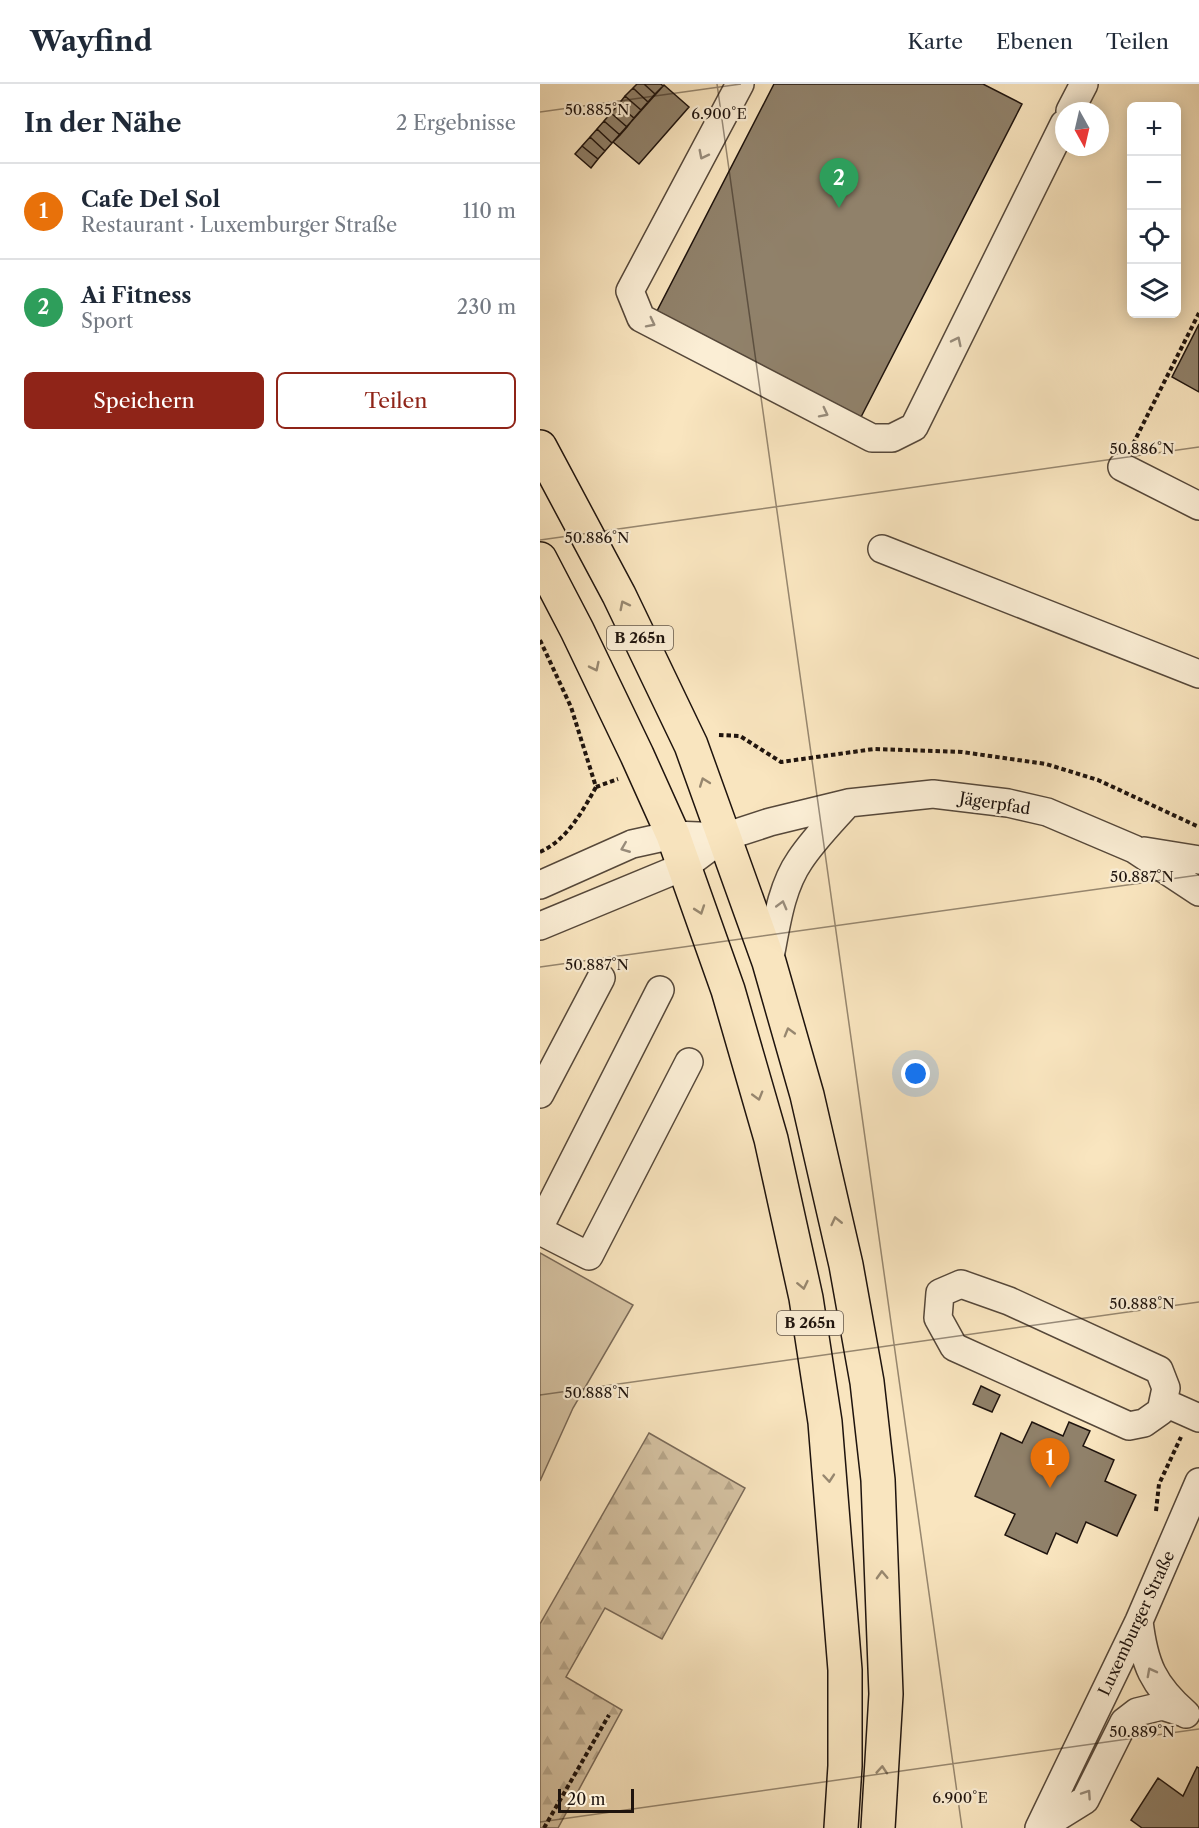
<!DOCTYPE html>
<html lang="de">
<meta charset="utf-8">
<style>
body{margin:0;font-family:"Libre Caslon Text",serif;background:#f6f6f7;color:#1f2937}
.controls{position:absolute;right:18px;top:18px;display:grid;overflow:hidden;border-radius:9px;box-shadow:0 3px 15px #0003}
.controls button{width:54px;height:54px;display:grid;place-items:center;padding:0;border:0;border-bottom:2px solid #e0e1e3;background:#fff;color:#1f2937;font:30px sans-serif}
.compass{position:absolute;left:515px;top:18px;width:54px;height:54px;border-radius:50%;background:#fff;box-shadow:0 3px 15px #0003;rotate:172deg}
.scale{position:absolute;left:18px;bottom:15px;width:76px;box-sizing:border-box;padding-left:6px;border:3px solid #1f140e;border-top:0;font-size:16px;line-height:21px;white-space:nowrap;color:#1f140e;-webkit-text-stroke:4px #fbeed5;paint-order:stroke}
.you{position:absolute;left:376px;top:990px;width:21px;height:21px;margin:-15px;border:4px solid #fff;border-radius:50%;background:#1a73e8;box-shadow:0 0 0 9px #1a73e833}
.badge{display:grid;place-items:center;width:39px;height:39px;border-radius:50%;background:#8f2418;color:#fff;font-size:20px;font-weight:700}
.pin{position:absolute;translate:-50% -50px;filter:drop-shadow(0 2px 3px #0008)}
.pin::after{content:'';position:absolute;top:32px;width:21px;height:18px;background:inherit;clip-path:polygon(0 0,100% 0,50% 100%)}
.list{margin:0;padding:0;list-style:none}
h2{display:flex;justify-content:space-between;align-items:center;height:78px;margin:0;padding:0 24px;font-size:26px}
h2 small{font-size:20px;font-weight:400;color:#747a83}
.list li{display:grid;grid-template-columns:39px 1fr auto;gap:18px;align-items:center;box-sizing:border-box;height:96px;padding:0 24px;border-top:2px solid #e0e1e3}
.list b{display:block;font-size:22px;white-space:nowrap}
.list p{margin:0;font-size:20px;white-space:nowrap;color:#747a83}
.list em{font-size:20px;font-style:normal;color:#747a83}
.actions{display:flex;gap:12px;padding:18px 24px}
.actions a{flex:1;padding:14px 0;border:2px solid #8f2418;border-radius:9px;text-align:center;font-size:21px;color:#8f2418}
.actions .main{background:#8f2418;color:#fff}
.icon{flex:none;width:33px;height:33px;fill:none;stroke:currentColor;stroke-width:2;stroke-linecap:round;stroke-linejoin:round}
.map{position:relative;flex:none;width:659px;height:1744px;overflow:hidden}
header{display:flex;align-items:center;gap:36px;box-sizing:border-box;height:84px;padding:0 30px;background:#fff;border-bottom:2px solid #e0e1e3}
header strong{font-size:28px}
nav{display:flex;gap:33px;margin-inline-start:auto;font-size:21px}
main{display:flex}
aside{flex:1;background:#fff}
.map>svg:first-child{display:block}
.green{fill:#d4c1a1;stroke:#7a6a58;stroke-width:1.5}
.forest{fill:url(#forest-firs);stroke:#7a6a58;stroke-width:1.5}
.building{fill:#90816a;stroke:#1f140e;stroke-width:1.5}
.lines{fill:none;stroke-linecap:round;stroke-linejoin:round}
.minor-casing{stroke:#56483a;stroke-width:30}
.major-casing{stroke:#1f140e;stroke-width:36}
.path{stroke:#1f140e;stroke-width:4;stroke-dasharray:4.5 3;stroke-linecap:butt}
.minor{stroke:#fbeed5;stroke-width:27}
.major{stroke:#f9e5bf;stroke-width:33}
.oneway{stroke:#988c7b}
.oneway2{stroke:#97876f}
.ticks{fill:none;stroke:#1f140e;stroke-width:1.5;stroke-opacity:0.45}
.labels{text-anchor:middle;stroke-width:4.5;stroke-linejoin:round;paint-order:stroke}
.shield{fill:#fbeed5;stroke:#61554a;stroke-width:1.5}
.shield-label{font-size:15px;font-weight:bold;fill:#1f140e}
.street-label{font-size:16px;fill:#1f140e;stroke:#fbeed5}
.ticks-label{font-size:15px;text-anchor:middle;fill:#1f140e;stroke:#fbeed5;stroke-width:4.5;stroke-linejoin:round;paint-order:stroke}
</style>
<header>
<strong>Wayfind</strong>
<nav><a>Karte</a><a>Ebenen</a><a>Teilen</a></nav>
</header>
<main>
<aside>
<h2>In der Nähe<small>2 Ergebnisse</small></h2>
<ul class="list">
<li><span class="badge" style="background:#e8710a">1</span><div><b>Cafe Del Sol</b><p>Restaurant · Luxemburger Straße</p></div><em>110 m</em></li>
<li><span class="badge" style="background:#2e9e5b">2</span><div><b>Ai Fitness</b><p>Sport</p></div><em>230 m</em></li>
</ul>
<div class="actions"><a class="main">Speichern</a><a>Teilen</a></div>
</aside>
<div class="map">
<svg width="659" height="1744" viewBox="0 0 659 1744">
<defs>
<pattern id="forest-firs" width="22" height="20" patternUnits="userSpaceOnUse" patternTransform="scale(1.5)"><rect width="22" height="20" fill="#d4c1a1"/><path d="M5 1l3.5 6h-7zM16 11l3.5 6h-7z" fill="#b6a589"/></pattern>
</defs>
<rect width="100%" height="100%" fill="#f9e5bf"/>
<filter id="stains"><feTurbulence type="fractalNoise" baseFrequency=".00333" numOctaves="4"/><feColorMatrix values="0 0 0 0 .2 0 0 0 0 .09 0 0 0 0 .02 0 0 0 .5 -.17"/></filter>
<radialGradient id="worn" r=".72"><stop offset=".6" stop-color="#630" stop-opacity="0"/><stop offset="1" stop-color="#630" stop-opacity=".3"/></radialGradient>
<path class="green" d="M0 1169 93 1221 33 1324 0 1397Z"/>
<path class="forest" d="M109 1349 205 1404 122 1555 65 1524 26 1593 82 1626 18 1744H0V1540Z"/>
<path class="building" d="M97 0H104L115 10 108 18 93 4Z
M104 0H121L123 2 115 10Z
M234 0H443L482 20 321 333 117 227Z
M124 1 149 23 99 80 73 58Z
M93 4 108 18 101 26 85 12Z
M85 12 101 26 94 34 78 21Z
M78 21 94 34 87 43 71 29Z
M71 29 87 43 80 51 64 37Z
M64 37 80 51 72 59 57 45Z
M57 45 72 59 65 67 50 53Z
M50 53 65 67 58 75 42 62Z
M42 62 58 75 51 84 35 70Z
M659 240V308L632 293Z
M441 1302 460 1311 452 1328 433 1320Z
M492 1338 523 1352 529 1338 550 1347 543 1362 574 1376 565 1397 596 1411 577 1452 546 1438 537 1459 516 1449 507 1470 465 1451 475 1430 435 1412 461 1349 482 1359Z
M657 1683 659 1684V1744H602L591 1736 618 1694 643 1712Z"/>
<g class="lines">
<defs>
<path id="minor" d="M200 0 90 207 101 234 332 354H352L374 343 524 40
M530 27 544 0
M582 383 659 422
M342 465 659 590
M604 767 659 776
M0 801 92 760 133 751 184 753
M0 842 145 782 184 753 230 738 308 719 393 710 468 719 507 728 594 765 659 808
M229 878C236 844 240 805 260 776 274 755 292 737 308 719
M0 1010 61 894
M0 1142 120 906
M0 1147 49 1172 149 978
M421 1200 469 1217 619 1286 626 1304 621 1327 604 1339 589 1342 414 1263 398 1234 400 1209Z
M623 1318 659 1334
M599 1537C604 1580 613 1601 646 1630
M499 1744 599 1537 659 1398
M500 1744 545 1716 584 1638 597 1628 622 1622 644 1629"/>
<path id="major" d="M0 363 79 511 151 661 229 878 267 1011 306 1181 327 1298 338 1396 346 1610 338 1744
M0 475 37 546 97 671 133 751 188 906 231 1055 266 1214 285 1338 305 1586V1682L301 1744"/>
</defs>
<use href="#minor" class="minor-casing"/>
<use href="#major" class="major-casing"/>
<path class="path" d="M593 360 659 229
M0 556 31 623 56 703 78 695
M179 651 200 652 241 678 334 665 422 668 506 680 558 696 659 743
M0 768C27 756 42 728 56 703
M616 1427 619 1400 641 1353
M4 1744 69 1631"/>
<use href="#minor" class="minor"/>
<use href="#major" class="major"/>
</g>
<defs><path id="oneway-chevron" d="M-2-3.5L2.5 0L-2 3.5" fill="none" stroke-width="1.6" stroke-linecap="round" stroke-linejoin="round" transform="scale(1.5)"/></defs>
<g class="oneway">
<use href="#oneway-chevron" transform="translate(163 71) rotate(117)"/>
<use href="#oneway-chevron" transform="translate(111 239) rotate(27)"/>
<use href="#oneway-chevron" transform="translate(417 257) rotate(-64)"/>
<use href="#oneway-chevron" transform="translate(284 329) rotate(27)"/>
<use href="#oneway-chevron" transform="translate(85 764) rotate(158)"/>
<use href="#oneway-chevron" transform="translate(242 821) rotate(-75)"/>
<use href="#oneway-chevron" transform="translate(611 1588) rotate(-118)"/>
<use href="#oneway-chevron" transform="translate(547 1710) rotate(-56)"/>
</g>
<g class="oneway2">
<use href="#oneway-chevron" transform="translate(84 521) rotate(-117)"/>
<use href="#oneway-chevron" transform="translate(55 583) rotate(64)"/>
<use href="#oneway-chevron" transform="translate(164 698) rotate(-110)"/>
<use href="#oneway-chevron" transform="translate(160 826) rotate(71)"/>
<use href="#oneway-chevron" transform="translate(249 948) rotate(-106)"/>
<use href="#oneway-chevron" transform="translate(218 1012) rotate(74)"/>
<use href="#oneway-chevron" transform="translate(296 1137) rotate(-103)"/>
<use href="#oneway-chevron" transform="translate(263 1201) rotate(78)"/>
<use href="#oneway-chevron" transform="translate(289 1394) rotate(85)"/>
<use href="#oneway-chevron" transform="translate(342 1491) rotate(-92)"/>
<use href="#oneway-chevron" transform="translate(342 1686) rotate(-86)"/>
</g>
<path class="ticks" d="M177 0 422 1744M0 28 201 0M0 456 659 363M0 883 659 791M0 1311 659 1218M0 1738 659 1645"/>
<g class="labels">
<g class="shield">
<rect x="67" y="542" width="66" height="24" rx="4.5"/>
<rect x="237" y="1227" width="66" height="24" rx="4.5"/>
</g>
<g class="shield-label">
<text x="100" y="559">B 265n</text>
<text x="270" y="1244">B 265n</text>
</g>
<g class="street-label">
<text transform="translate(455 719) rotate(9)" y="6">Jägerpfad</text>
<text transform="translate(596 1539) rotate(-65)" y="6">Luxemburger Straße</text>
</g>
</g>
<g class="ticks-label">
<text x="57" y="31">50.885°N</text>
<text x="179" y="35">6.900°E</text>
<text x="602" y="370">50.886°N</text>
<text x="57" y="459">50.886°N</text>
<text x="602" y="798">50.887°N</text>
<text x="57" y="886">50.887°N</text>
<text x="602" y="1225">50.888°N</text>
<text x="57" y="1314">50.888°N</text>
<text x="602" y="1653">50.889°N</text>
<text x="420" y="1719">6.900°E</text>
</g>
<rect width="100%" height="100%" filter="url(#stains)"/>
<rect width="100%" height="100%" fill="url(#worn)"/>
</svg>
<div class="controls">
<button>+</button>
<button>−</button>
<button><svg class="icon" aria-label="locate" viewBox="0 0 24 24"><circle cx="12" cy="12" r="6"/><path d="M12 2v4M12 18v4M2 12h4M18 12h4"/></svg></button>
<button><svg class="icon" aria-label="layers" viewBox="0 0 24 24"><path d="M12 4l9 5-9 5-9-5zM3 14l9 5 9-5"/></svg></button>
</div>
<svg class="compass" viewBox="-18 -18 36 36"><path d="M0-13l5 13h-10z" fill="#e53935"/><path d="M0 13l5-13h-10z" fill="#747a83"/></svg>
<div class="scale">20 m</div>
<div class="you"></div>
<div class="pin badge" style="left:510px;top:1404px;background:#e8710a">1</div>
<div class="pin badge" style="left:299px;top:124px;background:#2e9e5b">2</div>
</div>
</main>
